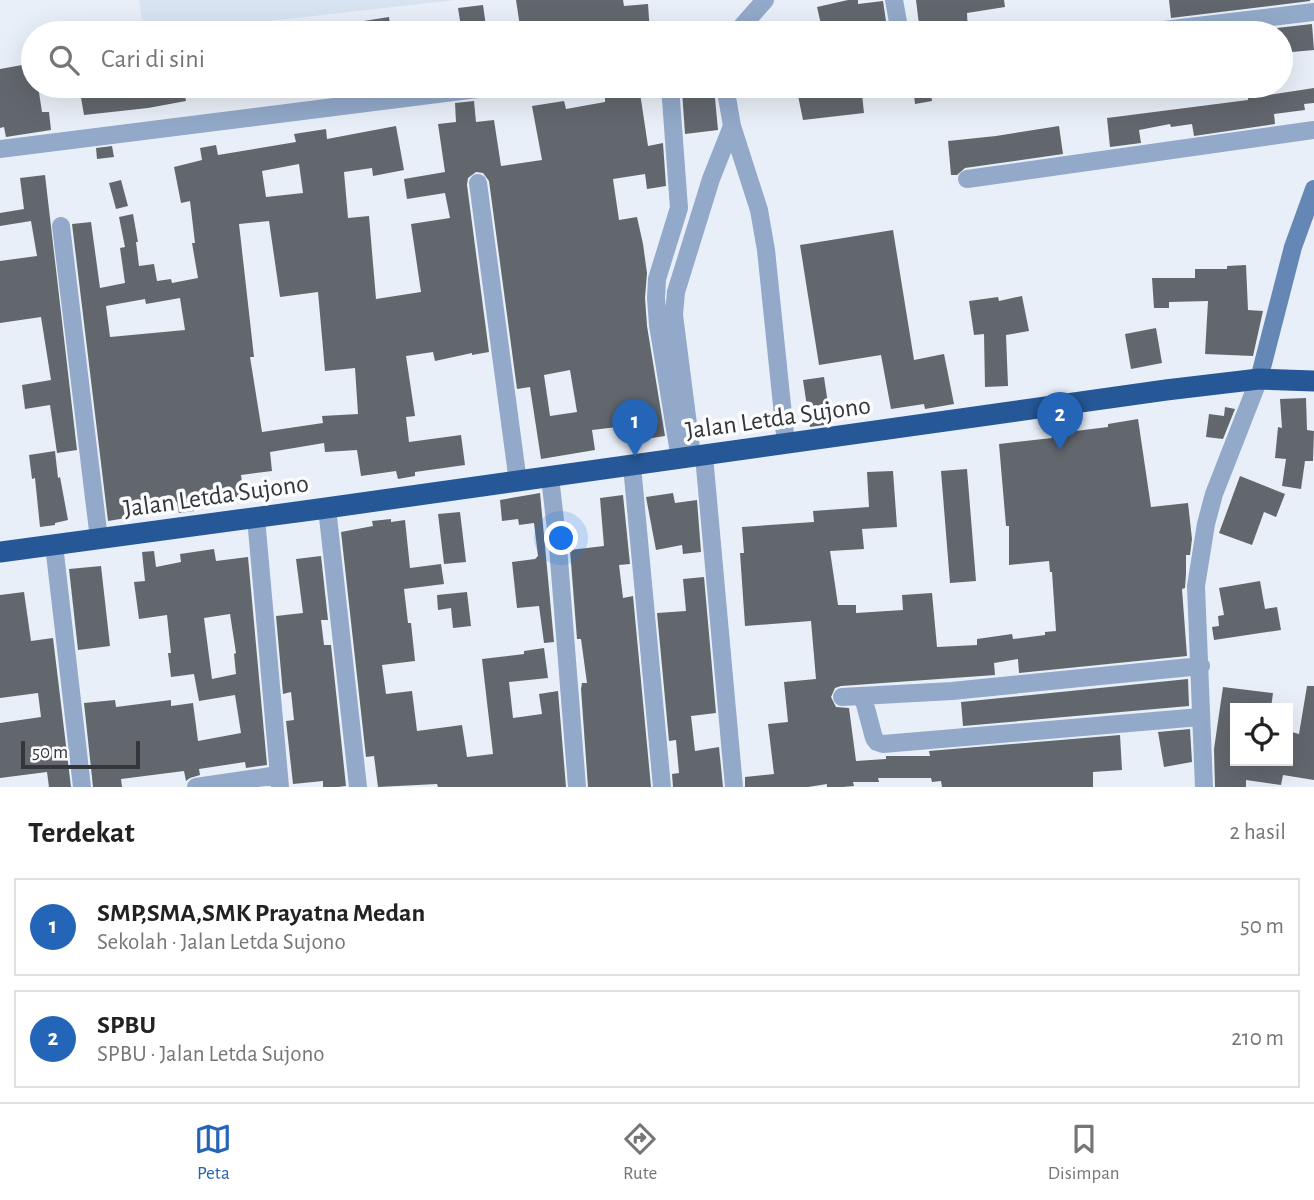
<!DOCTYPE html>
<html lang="id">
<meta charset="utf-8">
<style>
body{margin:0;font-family:"Alegreya Sans",sans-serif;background:#f6f6f6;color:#222}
.controls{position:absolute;right:21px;bottom:21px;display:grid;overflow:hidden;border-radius:0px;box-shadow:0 7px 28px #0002}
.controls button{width:63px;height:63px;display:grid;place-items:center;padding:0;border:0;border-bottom:2px solid #e0e0e0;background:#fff;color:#222;font:35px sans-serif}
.scale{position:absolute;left:21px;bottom:18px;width:119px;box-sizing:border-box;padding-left:7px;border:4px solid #34363a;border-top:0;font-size:19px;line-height:24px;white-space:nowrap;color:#34363a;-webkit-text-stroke:5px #fbfcfe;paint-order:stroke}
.you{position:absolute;left:562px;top:539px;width:24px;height:24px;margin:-18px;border:5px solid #fff;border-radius:50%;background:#1a73e8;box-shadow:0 0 0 10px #1a73e833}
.badge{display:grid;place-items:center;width:46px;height:46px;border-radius:50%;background:#2565b7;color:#fff;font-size:23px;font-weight:700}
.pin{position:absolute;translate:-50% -58px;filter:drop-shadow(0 2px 4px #0008)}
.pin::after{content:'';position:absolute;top:37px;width:24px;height:21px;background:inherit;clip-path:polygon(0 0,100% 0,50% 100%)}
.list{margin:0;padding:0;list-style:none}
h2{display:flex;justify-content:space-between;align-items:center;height:91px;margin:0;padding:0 28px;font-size:30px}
h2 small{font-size:23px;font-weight:400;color:#767676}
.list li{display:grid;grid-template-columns:46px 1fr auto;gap:21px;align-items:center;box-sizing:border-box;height:98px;margin:0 14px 14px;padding:0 14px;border:2px solid #e0e0e0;border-radius:0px}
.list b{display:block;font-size:26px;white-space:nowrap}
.list p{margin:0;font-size:23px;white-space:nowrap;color:#767676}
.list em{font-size:23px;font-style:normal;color:#767676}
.icon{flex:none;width:38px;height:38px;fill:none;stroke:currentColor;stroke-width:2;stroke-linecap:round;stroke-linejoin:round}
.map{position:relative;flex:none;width:1314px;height:787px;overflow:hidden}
.search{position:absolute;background:#fff;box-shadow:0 7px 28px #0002;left:21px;right:21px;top:21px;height:77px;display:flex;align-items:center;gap:18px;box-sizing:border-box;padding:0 24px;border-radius:38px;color:#767676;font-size:26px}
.sheet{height:315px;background:#fff}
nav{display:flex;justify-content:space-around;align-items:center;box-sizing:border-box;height:98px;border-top:2px solid #e0e0e0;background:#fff;font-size:19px;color:#767676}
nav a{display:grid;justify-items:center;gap:4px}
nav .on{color:#2565b7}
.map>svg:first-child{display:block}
.built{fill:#d9e4f3}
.building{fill:#62676e;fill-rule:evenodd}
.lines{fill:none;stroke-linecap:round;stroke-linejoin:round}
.street{stroke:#92a9c9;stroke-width:18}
.secondary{stroke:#6587b5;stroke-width:18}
.highway{stroke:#265797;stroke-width:21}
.labels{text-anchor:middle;stroke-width:7;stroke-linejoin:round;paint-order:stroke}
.street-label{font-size:26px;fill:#34363a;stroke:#fbfcfe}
</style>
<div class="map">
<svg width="1314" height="787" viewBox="0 0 1314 787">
<rect width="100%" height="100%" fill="#e9eff8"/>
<path class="built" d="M139 0H456L163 33H144Z"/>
<path class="building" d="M516 0H623L624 6 648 4 650 33H521Z
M848 0H858V4L883 1 887 28 863 31 864 33H823L817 7Z
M916 0H1004L1005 7 967 13 968 33H920Z
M1169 0H1310V1L1171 18Z
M483 5 487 33H462L458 8Z
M389 17 391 33H332V26Z
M1312 24 1314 50 1281 53V33H1232Z
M33 63V86H38L42 112H49L51 130 6 137 4 127 0 128V69Z
M79 86H110V89L136 86H183L186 101 148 108 84 115Z
M796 86H817L819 97 862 94 864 113 803 120Z
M913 86H930L932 101 915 104Z
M714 87 718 130 685 134 682 91Z
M1314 88V103L1304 104 1305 110 1274 114 1275 124 1194 136 1192 124 1171 127 1170 124 1139 130 1141 143 1110 147 1107 118 1248 100V98Z
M640 93 648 146 663 143 666 186 647 189 645 174 613 179 619 220 637 217 643 244 647 273 645 298 647 326 665 436 645 439 642 424 592 430 595 450 541 459 530 387 517 389 489 181 483 173 476 172 468 178 467 185 489 352 472 355V353L435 361 433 352 406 356 415 416 406 417 409 442 461 435 465 465 415 472V476L398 479 396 471 361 476 357 450 325 452 324 443 270 452 272 471 241 475 244 499 193 506 194 511 179 513 177 502 149 505V508L131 511 132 517 108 521 72 224 91 222 100 288 125 283 120 248 125 247 119 217 133 214 138 242H136L139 266 154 264 157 281 171 279 172 283 198 278 192 243H195L190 201 181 203 174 167 202 160 200 148 216 145 218 155 296 142 294 134 326 129 327 139 396 126 404 170 373 176 372 168 344 172 348 218 369 216 376 299 421 292 411 224 450 218 445 193 407 199 404 179 445 172 438 124 456 122 455 103 474 101 476 122 494 120 501 166 542 160 532 106 564 101 566 109 605 102V98ZM299 164 303 193 266 197 262 171ZM269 221 280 297 318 292 325 371 355 368 358 414 322 416 323 423 262 432 250 357H254L239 224ZM180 298 185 330 110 337 106 306 145 299 146 304ZM570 370 577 412 550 416 544 375Z
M1059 126 1063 154 965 168 957 175H951L948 141 996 136Z
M112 146 114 157 97 159 96 148Z
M45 175 77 450 57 453 50 405 25 409 22 385 51 380 41 317 0 323V261L37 256 31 221 0 226V213L24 209 20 178Z
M121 180 128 206 116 209 109 183Z
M893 230 914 360 944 354 954 404 925 409 924 404 891 409 881 355 819 365 800 245Z
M1246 265 1248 310 1263 311 1253 356 1205 354 1208 301 1169 302V308H1154L1152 278H1195V269H1227V266Z
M1022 296 1029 331 1006 335 1008 386 985 387 984 334 974 335 969 301 998 297 999 301Z
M1156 328 1162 363 1131 369 1125 334Z
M824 377 831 424 810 427 803 380Z
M1306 398 1307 430 1314 431 1313 461H1305L1301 489 1282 486 1286 459 1275 458 1278 427 1282 428 1280 399Z
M1225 407 1235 409 1223 439 1206 437 1209 414 1224 416Z
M1138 419 1151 507 1188 503 1192 539 1190 555H1186V574L1185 588 1182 589 1187 656 1019 673 1018 659 994 663 995 675 841 686 835 688 831 697 836 707 849 708 856 761 886 759V756H930L929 751 1120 735 1122 770 1093 772V787H942L941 781 932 782 931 778H878L879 782H853L854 786 843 787H827V784L808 787H745V777L774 774 768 724 788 722 784 682 816 679 811 621 745 626 740 553H744L742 527 814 522 813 511 869 507 867 472 893 471 897 527 862 529 864 549 830 551 838 605H856V613L903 610 902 595 932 593 937 647 977 645V639L1012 634 1013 639 1045 635V632L1056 631 1052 572H1050L1049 561 1009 565V526H1006L999 444 1052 438 1051 434 1108 427V424Z
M55 451 58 478 60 477 68 520 55 523V525L40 527 35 478 32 479 29 455Z
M967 469 976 581 950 583 941 471Z
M1240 476 1285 494 1276 517 1264 512 1252 545 1219 533Z
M540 493 554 642 544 643 539 606 517 608 512 562 535 559 538 556 534 523 519 525 518 519 502 521 500 500Z
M673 493 675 503 697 500 701 552 683 554 682 545 656 550 646 497Z
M623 495 630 564 619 565 623 598 633 596 651 787H588L581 689 582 683H587L581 639H577L570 550 604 546 600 498Z
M460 512 466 562 444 564 438 514Z
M391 519V522L405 520 410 568 441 564 444 584 404 589 408 623H411L415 661 382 665 386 694 412 691 417 731 462 725 467 757 493 754 482 659 524 654V651L544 648 548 678 509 682 513 718 542 714 539 694 558 691 566 787H438L437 784 378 787 374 756 366 757 341 532 373 526 372 521Z
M214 549 216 561 248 557 267 765 246 768 245 762 199 769 200 775 190 778 186 781 184 771 121 779 122 787H93L84 703 115 700 116 707 171 700V706L193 703 198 741 241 733 235 695 199 701 194 674 171 677 168 653H171L167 615 139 619 134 582 145 581 142 552 154 551 156 567 181 562 180 554ZM230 614 236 653 234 654 236 674 212 679 204 618Z
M321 556 328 620H321L324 645H331L346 786 338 787H323V781L293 784 286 721 294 720 291 692 283 694 276 616 303 613 296 559Z
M101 566 110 646 78 650 69 569Z
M704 577 716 713 691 716 695 751 719 747 723 787H673L672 774 679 773 676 740 669 741 657 613 686 611 683 579Z
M1260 581 1265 609 1277 607 1281 630 1214 640 1212 627 1219 626 1218 616 1224 615 1219 588Z
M24 592 31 641 53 638 71 787H49L47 772 0 778V723L41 717 38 693 0 698V595Z
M467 592 471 626 453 628 451 608 438 610 437 595Z
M1188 679 1189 706 963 726 961 702Z
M1307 686H1314V780L1283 775 1281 785 1246 780V787H1215L1214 749 1223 687 1273 693 1271 708H1235V761L1288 763V731L1299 734Z
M1190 729 1192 762 1164 767 1158 732Z"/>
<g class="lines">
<path class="street" d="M894 0 900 33
M736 33 765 0
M1138 33 1314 12
M670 86 679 208 657 279 656 298 658 325 680 459
M725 86 732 126 759 210 766 250 786 444
M0 149 501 86
M967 179 1314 130
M478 183 518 482
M61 226 99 539
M691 448 674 315 676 292 711 179 732 126
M704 456 734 787
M632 466 662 787
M550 477 558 547 577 787
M327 508 358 787
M256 518 280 787
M54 545 82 787
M842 697 952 691 1201 666
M863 697 874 738 877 742 883 744 1200 717
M196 787 278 775
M1204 787 1196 586 1206 524 1214 494 1259 379"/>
<path class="secondary" d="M1259 379 1293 247 1314 189"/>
<path class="highway" d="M0 552 319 509 1166 390 1259 379 1314 381"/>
</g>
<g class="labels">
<g class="street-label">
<text transform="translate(778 417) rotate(-8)" y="9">Jalan Letda Sujono</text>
<text transform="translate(216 495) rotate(-8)" y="9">Jalan Letda Sujono</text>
</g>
</g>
</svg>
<div class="controls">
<button><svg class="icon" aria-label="locate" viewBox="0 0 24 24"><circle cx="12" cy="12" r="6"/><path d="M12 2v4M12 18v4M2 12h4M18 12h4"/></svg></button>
</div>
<div class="scale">50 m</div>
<div class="you"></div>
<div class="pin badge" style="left:635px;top:457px">1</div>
<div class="pin badge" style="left:1060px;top:450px">2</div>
<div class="search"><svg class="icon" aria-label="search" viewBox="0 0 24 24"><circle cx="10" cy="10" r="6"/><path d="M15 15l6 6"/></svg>Cari di sini</div>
</div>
<section class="sheet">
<h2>Terdekat<small>2 hasil</small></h2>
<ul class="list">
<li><span class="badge">1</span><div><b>SMP,SMA,SMK Prayatna Medan</b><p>Sekolah · Jalan Letda Sujono</p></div><em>50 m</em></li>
<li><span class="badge">2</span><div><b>SPBU</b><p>SPBU · Jalan Letda Sujono</p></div><em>210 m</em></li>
</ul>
</section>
<nav>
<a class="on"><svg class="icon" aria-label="map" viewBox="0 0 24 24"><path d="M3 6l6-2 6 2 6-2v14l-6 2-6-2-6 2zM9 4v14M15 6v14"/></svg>Peta</a>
<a><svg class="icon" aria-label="directions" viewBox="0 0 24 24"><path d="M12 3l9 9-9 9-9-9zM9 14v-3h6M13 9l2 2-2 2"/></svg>Rute</a>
<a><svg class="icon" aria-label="saved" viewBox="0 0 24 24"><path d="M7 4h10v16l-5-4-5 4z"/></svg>Disimpan</a>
</nav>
